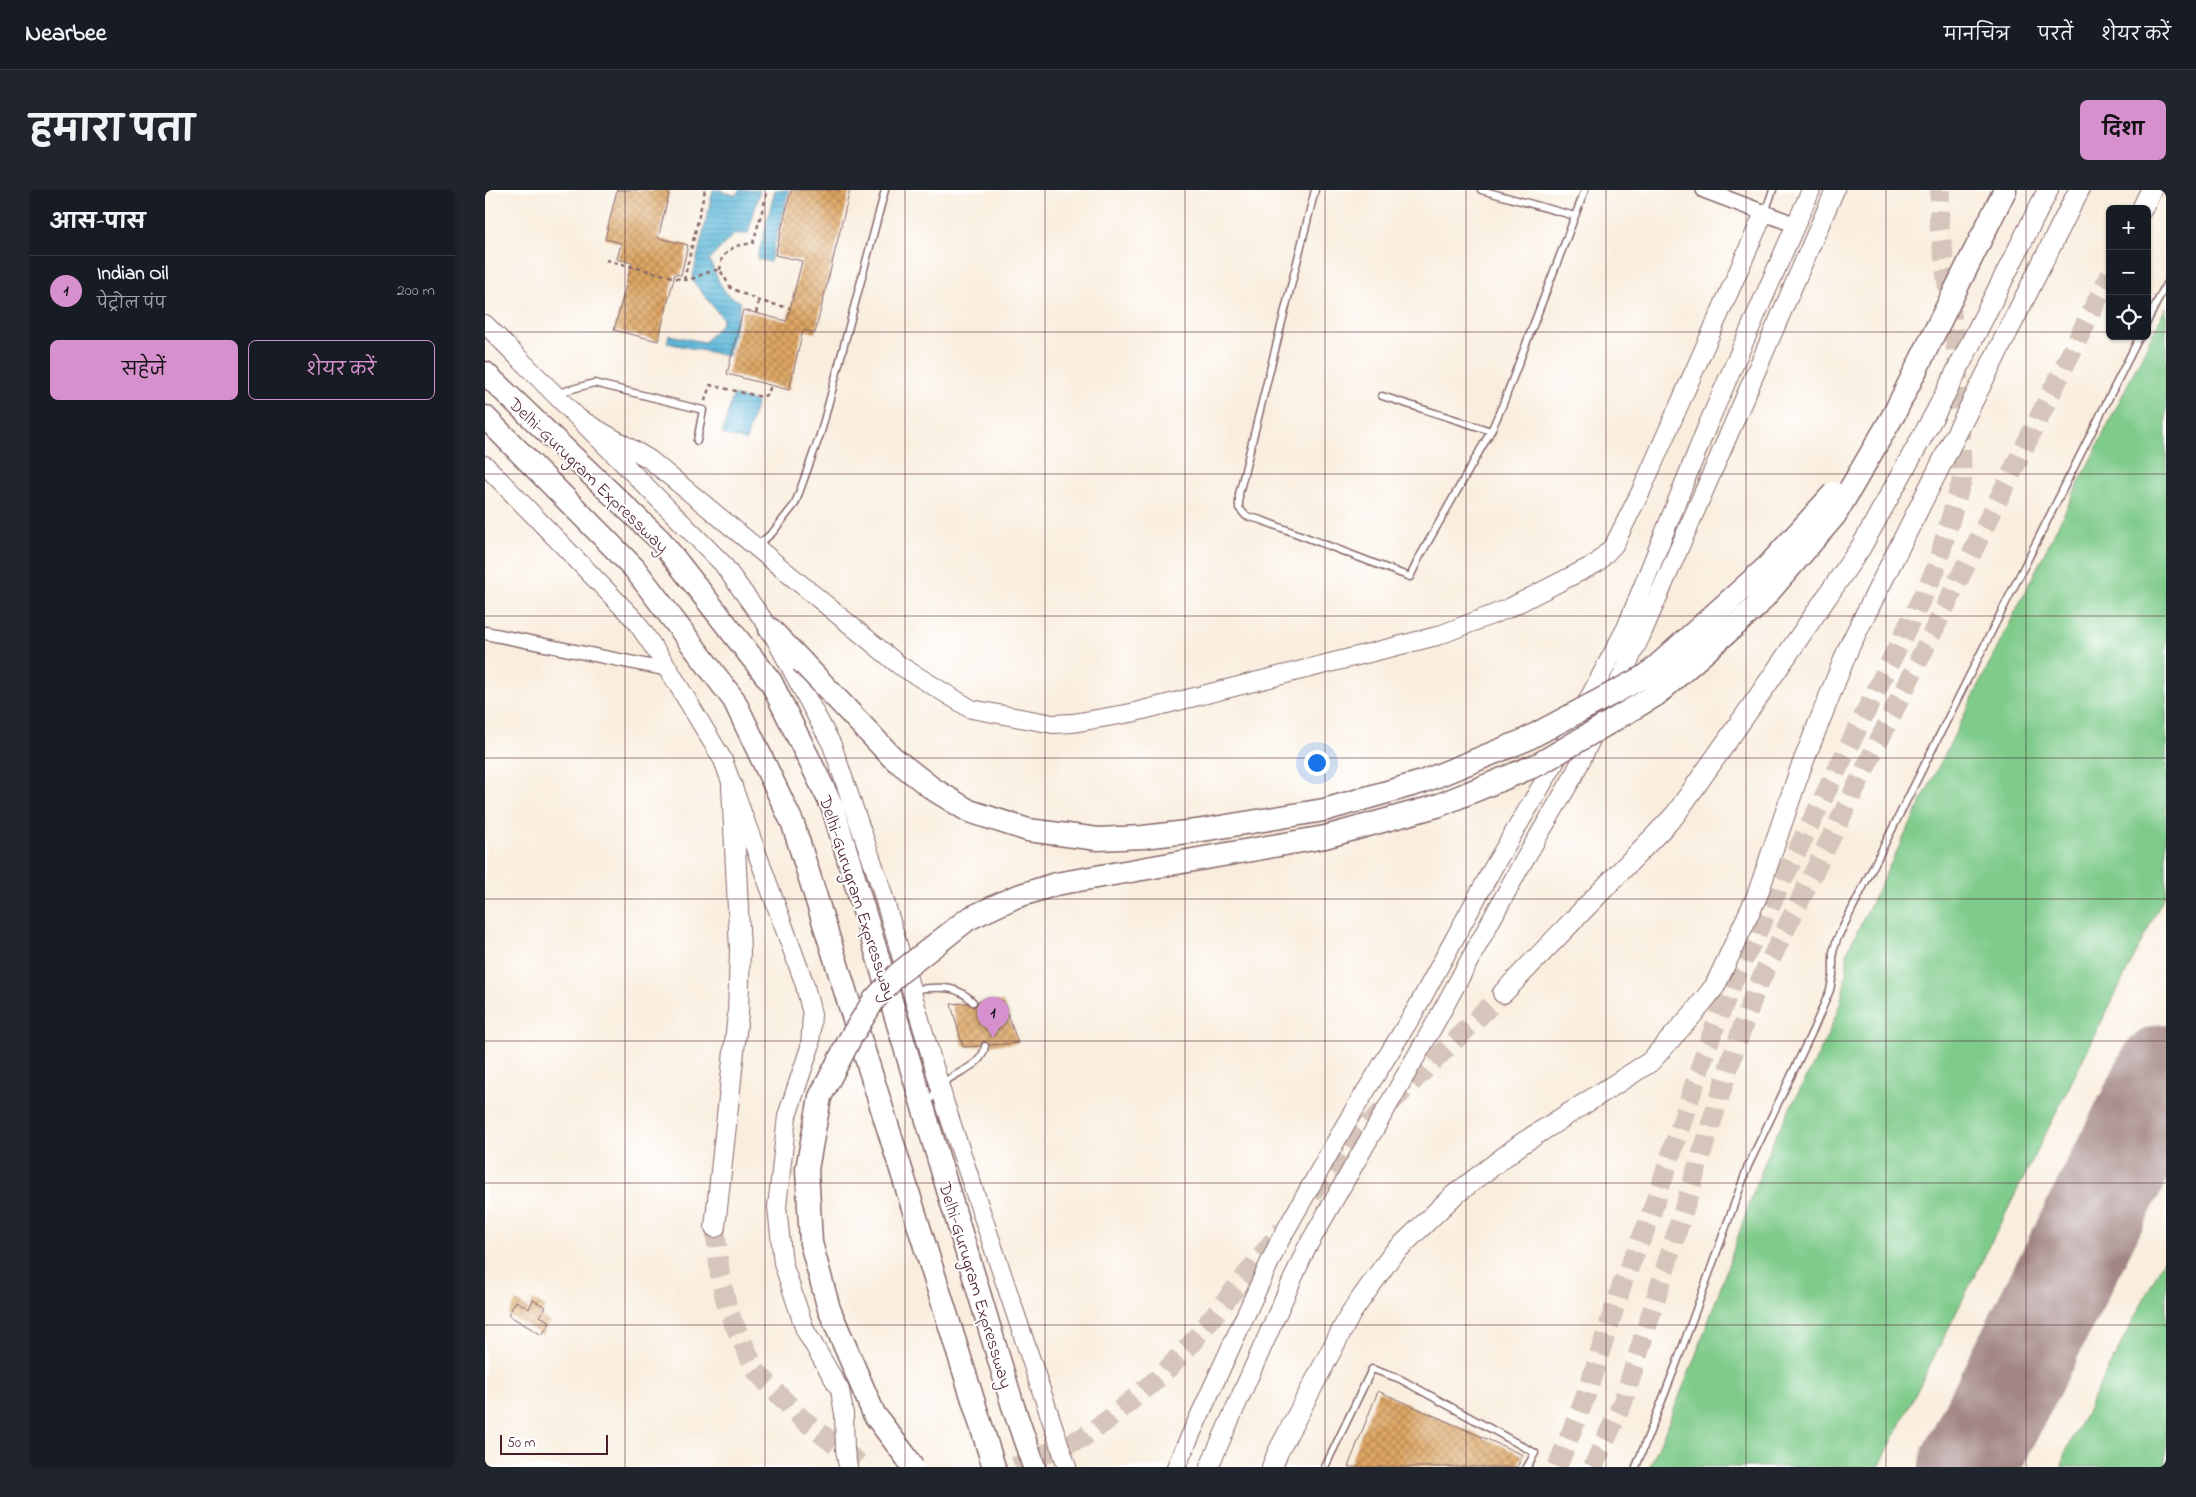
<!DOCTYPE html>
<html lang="hi">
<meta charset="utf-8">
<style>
body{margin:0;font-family:"Indie Flower","Playpen Sans Deva",sans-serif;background:#20242c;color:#f1f3f6}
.controls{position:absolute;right:15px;top:15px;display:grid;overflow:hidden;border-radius:8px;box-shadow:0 1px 4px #0004}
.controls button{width:45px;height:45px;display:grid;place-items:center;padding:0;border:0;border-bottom:1px solid #363941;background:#171b24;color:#f1f3f6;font:25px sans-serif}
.scale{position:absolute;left:15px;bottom:12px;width:108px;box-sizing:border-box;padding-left:5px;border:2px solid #4a1f2b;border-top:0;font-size:14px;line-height:18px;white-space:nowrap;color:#4a1f2b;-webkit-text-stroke:4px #fff;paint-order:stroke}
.you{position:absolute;left:831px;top:572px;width:18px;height:18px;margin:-12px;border:4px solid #fff;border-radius:50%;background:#1a73e8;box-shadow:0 0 0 8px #1a73e833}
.badge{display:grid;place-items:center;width:32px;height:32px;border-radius:50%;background:#d690ce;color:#111;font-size:16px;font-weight:700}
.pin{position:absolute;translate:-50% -41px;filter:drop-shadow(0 1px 2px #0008)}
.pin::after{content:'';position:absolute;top:26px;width:18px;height:15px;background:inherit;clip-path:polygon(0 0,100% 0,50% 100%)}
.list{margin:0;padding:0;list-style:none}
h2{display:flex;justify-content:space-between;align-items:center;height:65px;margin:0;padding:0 20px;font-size:21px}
h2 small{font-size:16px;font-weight:400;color:#9ea1a6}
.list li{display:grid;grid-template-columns:32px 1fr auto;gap:15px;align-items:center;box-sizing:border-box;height:70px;padding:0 20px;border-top:1px solid #363941}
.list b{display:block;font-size:19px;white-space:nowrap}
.list p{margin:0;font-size:16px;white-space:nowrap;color:#9ea1a6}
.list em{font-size:16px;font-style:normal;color:#9ea1a6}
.actions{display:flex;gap:10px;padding:15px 20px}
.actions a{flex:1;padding:11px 0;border:1px solid #d690ce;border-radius:8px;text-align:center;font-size:18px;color:#d690ce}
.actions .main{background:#d690ce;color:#111}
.icon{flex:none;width:28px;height:28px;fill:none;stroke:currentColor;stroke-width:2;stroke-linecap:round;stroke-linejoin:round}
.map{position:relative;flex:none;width:1681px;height:1277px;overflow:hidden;border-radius:8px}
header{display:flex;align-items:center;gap:30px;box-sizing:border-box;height:70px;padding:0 25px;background:#171b24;border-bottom:1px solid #363941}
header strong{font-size:24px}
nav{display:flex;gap:28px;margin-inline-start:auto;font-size:18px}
.intro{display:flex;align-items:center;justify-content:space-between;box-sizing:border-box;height:120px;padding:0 30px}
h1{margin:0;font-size:35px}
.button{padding:12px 22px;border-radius:8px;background:#d690ce;color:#111;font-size:18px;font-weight:700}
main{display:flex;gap:30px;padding:0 30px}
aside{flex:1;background:#171b24;border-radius:8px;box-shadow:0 1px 4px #0004}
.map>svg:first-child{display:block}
.grass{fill:#7ecb8a;stroke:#64755a}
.water{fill:url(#water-rules);stroke:#536c82}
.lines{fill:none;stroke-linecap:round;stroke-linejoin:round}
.taxiway{stroke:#a28684;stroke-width:39}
.runway{stroke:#a28684;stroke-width:98}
.building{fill:url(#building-cross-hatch)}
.trunk-tunnel{stroke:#d6c5ba;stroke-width:20;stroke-dasharray:20 10;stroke-linecap:butt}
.service-casing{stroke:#87676a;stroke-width:9}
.minor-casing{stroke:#87676a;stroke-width:15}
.tertiary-casing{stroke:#87676a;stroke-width:18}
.secondary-casing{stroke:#87676a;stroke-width:20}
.trunk-casing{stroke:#87676a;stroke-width:22}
.motorway-casing{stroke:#87676a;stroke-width:25}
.path{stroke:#87676a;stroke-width:2.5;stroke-dasharray:4 4;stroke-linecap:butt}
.service{stroke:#fff;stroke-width:6}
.minor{stroke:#fff;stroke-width:12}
.tertiary{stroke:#fff;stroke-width:15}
.secondary{stroke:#fff;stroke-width:18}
.trunk{stroke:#fff;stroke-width:20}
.motorway{stroke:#fff;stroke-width:22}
.motorway-bridge-casing{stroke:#87676a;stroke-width:25;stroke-linecap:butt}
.motorway-bridge{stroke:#fff;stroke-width:22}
.grid{fill:none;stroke:#4a1f2b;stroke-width:1;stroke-opacity:0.55}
.labels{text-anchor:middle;stroke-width:4;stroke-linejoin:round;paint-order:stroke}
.street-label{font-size:18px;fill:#4a1f2b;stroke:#fff}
</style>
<header>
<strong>Nearbee</strong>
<nav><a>मानचित्र</a><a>परतें</a><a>शेयर करें</a></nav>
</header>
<div class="intro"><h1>हमारा पता</h1><a class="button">दिशा</a></div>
<main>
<aside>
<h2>आस-पास<small></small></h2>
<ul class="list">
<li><span class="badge">1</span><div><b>Indian Oil</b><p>पेट्रोल पंप</p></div><em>200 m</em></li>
</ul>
<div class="actions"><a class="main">सहेजें</a><a>शेयर करें</a></div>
</aside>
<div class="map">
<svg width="1681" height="1277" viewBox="0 0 1681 1277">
<defs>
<pattern id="water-rules" width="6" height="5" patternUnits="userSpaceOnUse" patternTransform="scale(1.25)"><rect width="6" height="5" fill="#5cb8da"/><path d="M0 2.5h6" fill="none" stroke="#4e95b1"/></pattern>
<pattern id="building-cross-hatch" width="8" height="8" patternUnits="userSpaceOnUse" patternTransform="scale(1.25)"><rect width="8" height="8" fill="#dea764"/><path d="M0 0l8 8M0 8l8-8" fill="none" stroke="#b68753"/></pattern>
</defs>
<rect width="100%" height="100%" fill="#fff"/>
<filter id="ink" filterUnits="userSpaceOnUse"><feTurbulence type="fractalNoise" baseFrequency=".02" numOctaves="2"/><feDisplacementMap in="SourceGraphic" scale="10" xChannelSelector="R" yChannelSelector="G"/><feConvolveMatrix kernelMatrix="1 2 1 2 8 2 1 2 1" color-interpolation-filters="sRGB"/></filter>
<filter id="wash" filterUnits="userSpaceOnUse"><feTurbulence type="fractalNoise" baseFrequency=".0096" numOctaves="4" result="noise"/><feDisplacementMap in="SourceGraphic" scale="20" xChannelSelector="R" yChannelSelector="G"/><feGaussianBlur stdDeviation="1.12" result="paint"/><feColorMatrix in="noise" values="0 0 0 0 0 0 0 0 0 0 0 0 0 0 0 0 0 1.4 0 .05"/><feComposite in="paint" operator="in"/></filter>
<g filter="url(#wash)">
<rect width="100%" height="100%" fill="#f9eede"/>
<path class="grass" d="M1681 117V703L1394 1277H1165C1182 1236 1199 1196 1215 1154 1239 1090 1259 1025 1284 961 1309 900 1366 829 1362 762Z
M1681 1066V1277H1577L1579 1265Z"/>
<path class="water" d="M228 0H237V2L251 5 254 0H275L263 44H249L224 70C235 89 233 102 256 112L243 166 182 153 184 145 220 152 236 134 238 129 207 90Z
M290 0H304L285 72 272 69Z
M248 205 272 212 261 251 237 244Z"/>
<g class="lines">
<path class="taxiway" d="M1496 1277 1503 1238"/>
<path class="runway" d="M1483 1277 1681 883"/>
</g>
<g id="blocks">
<path class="building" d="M132 0H185L173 48 203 55 196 85 190 84 173 151 129 140 147 73 132 69 136 53 120 49Z
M306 0H365L330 143 318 140 304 200 242 184 258 120 302 131 317 71 290 65Z
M518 811 533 853 505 855 499 851 495 856 478 857 466 814 481 813 489 817 493 812Z
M48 1110 61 1117 55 1126 65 1132 57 1145 23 1125 31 1111 44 1119Z
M893 1201 1038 1265 1032 1277H863Z"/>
</g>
</g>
<g filter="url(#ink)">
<use href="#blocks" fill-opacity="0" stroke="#87676a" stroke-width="1"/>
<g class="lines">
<path class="trunk-tunnel" d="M826 1004 876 942 1018 803
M230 1037 235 1085 243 1121 271 1181 317 1229 379 1277
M530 1277 597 1248 623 1230 677 1185 706 1154 797 1040
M1072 1277 1100 1208 1139 1089 1163 1033 1223 854 1249 789 1450 381 1477 290 1472 164 1454 32 1455 0
M1108 1277 1138 1212 1248 864 1271 799 1625 84"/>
<defs>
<path id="service" d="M830 0 754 304V318L761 326 776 330 925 387 934 368 1006 241 1018 214 1100 0
M996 0 1090 26
M1280 22 1288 0
M1662 132 1681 94
M73 203 109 193 218 220 212 251
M897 206 1006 241
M272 356 288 342 310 314 336 242 400 0
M428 799C451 798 471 793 488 812
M443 913C447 908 450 901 454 897 468 881 497 879 500 856
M840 1277 887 1179 915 1189 1050 1263 1042 1277
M1151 1277 1191 1175 1263 976 1329 838 1345 800 1348 785V762L1352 749 1655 146"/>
<path id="minor" d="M0 443 184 480"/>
<path id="tertiary" d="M1219 0 1311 35"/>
<path id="secondary" d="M0 134 237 373 285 439 347 555 394 691 461 917 582 1277
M93 228 164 269 414 475 486 519 568 534 588 533 646 523 952 446 1022 419 1112 373 1129 355 1157 299 1279 23
M0 275 150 430 184 480 238 570 319 792 327 824 325 857 302 926 292 1017 298 1073 320 1140 355 1200 359 1224 360 1260 363 1277
M691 1277 794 1052 863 930 930 821 1009 676 1067 578 1141 438 1223 234 1326 0
M724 1277 821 1059 952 830 1034 679 1088 587 1156 446 1350 0"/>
<path id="trunk" d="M1657 19 1666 0
M1018 803 1190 625 1278 500 1376 357 1451 222 1563 0
M230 1037 253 824 255 760 247 596
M787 1277 793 1262 866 1123 907 1065 968 1006 1036 954 1165 872 1208 824 1230 796 1272 706 1315 580 1364 457 1594 0"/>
<path id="motorway" d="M0 183 175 350 286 492 348 618 528 1216 549 1277
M1409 224 1520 0
M0 227 149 378 249 510 308 634 509 1277
M285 439 317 472"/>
</defs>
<use href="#service" class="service-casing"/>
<use href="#minor" class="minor-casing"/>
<use href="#tertiary" class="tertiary-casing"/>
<use href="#secondary" class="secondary-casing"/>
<use href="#trunk" class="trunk-casing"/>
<use href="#motorway" class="motorway-casing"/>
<path class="path" d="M121 70 199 90C212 90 222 79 235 80L246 98 274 111 305 118
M235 80 237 67 250 56 268 53 283 0
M199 90 220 0
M271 123 274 111
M220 211 225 195 277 207 283 204 286 195"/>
<use href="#service" class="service"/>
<use href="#minor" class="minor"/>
<use href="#tertiary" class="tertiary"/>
<use href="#secondary" class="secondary"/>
<use href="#trunk" class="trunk"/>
<use href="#motorway" class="motorway"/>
<defs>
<path id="motorway-bridge" d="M317 472 407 567 448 599 484 621 543 640 613 649 658 647 711 641 839 620 937 592 1040 550 1162 485 1283 376 1349 303
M427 1277 422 1268 389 1224 344 1119 326 1053 322 979 335 907 366 847 389 810 413 784 483 729 530 707 571 694 840 647 952 616 1054 574 1171 505 1271 417 1350 325 1409 224"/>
</defs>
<use href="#motorway-bridge" class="motorway-bridge-casing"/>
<use href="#motorway-bridge" class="motorway-bridge"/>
</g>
</g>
<path class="grid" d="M140 0V1277M280 0V1277M420 0V1277M560 0V1277M700 0V1277M840 0V1277M981 0V1277M1121 0V1277M1261 0V1277M1401 0V1277M1541 0V1277M0 142H1625M1662 142H1681M0 284H1681M0 426H1681M0 568H1681M0 709H1681M0 851H1681M0 993H1681M0 1135H1681"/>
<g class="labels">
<g class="street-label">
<text transform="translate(104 285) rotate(44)" y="6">Delhi-Gurugram Expressway</text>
<text transform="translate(373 708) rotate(72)" y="6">Delhi-Gurugram Expressway</text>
<text transform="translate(491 1095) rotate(73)" y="6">Delhi-Gurugram Expressway</text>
</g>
</g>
</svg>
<div class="controls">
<button>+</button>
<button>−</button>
<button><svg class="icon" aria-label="locate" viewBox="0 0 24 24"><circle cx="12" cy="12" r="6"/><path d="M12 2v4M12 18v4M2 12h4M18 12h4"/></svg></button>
</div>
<div class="scale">50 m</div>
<div class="you"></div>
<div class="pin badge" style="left:508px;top:848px">1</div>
</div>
</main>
